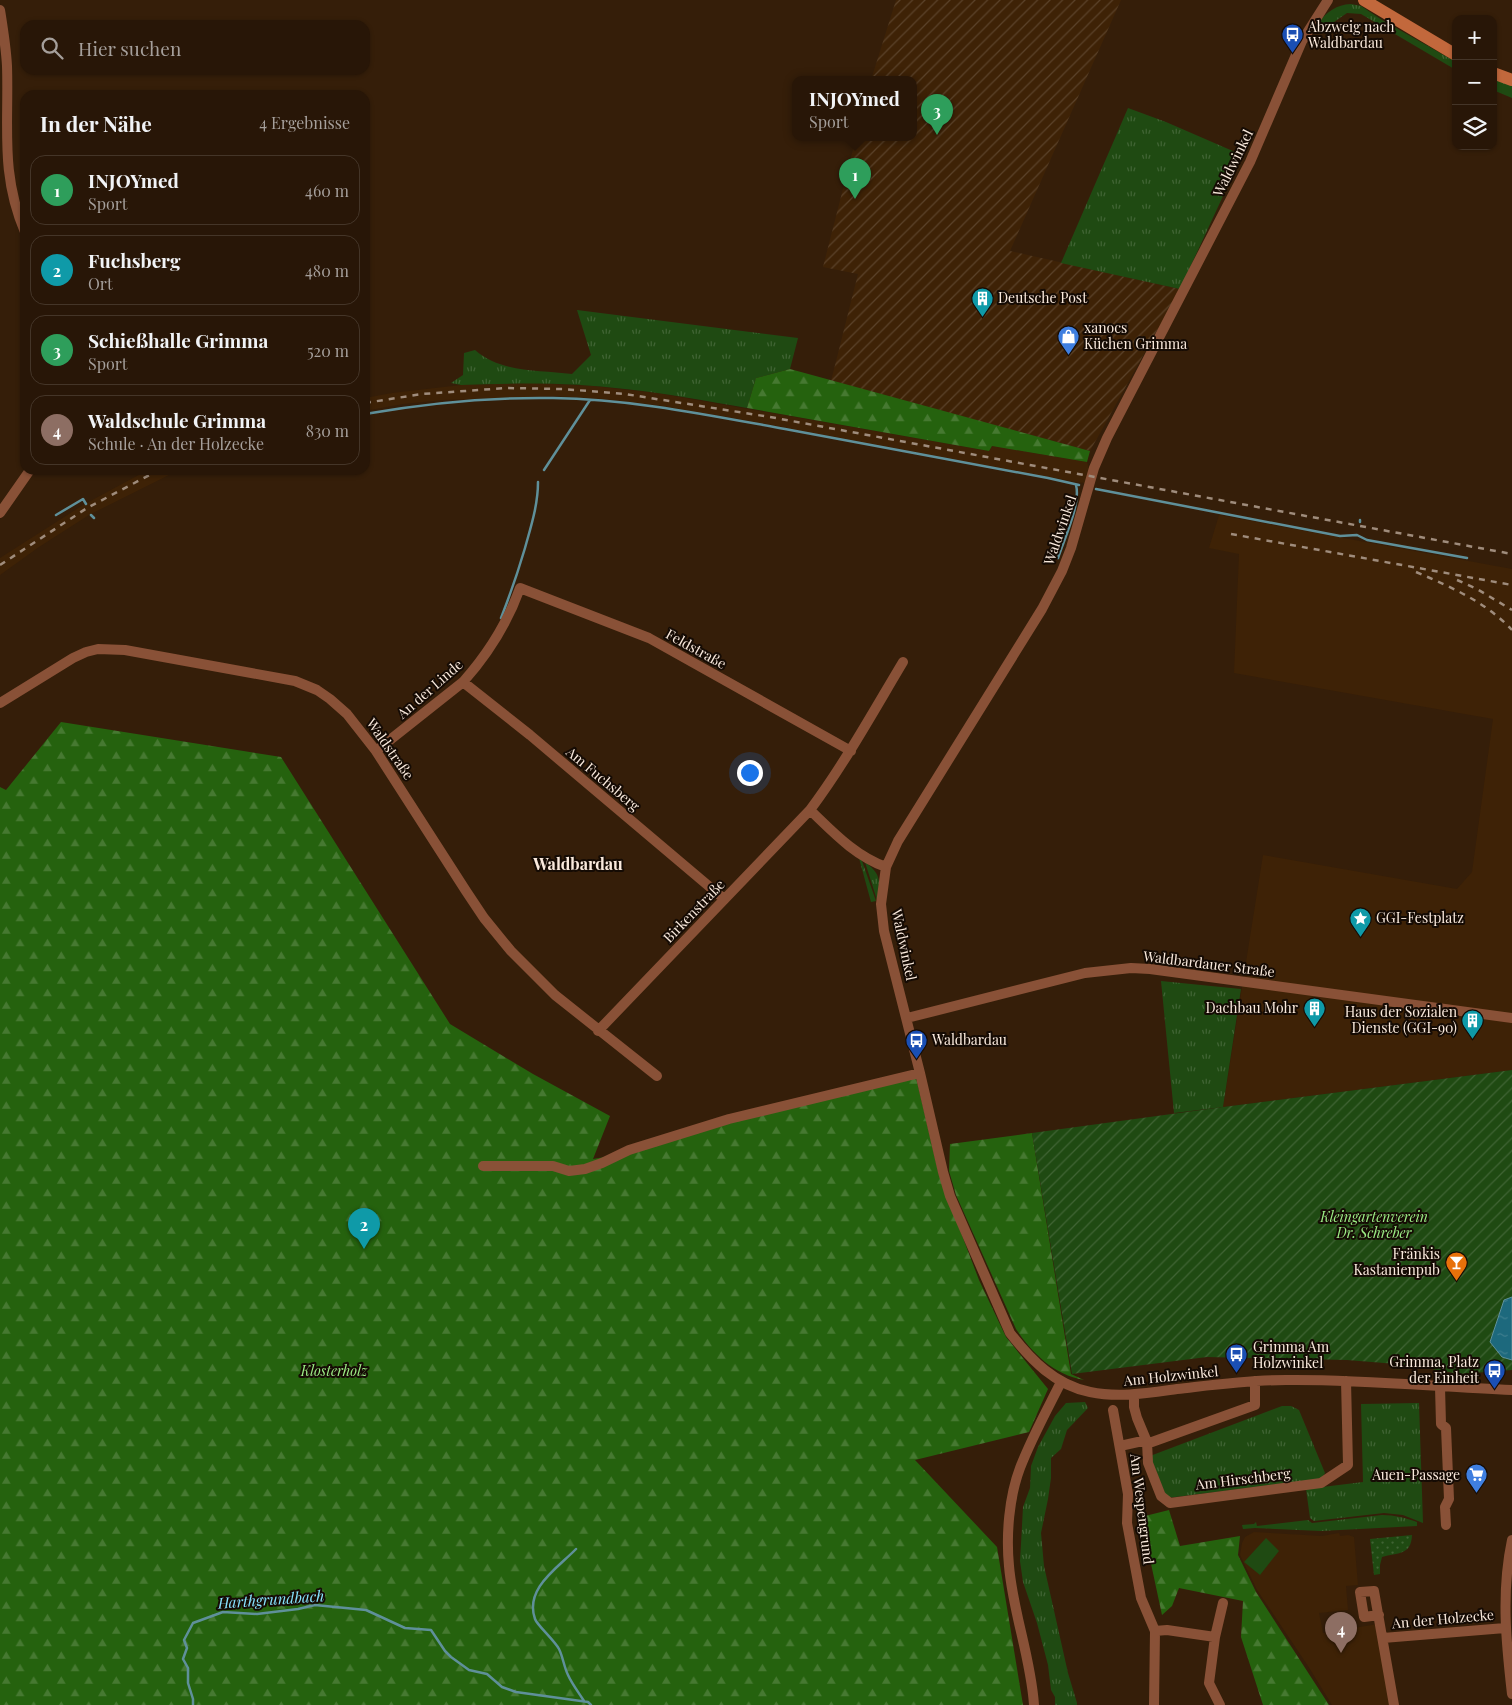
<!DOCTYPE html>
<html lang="de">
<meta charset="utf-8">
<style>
body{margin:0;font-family:"Playfair Display",serif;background:#342315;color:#f1f3f6}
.controls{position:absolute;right:15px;top:15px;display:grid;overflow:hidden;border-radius:10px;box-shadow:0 1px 4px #0004}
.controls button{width:45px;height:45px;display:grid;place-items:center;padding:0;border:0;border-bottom:1px solid #443528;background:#281607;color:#f1f3f6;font:25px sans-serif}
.you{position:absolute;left:749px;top:772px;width:18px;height:18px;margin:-12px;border:4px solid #fff;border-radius:50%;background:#1a73e8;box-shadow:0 0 0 8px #1a73e833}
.badge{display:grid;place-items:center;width:32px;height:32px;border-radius:50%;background:#7c3aed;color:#fff;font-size:16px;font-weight:700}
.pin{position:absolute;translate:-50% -41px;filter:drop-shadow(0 1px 2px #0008)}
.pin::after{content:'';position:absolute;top:26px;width:18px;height:15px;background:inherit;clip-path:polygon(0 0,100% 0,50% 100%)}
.popup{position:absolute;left:792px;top:76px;width:125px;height:65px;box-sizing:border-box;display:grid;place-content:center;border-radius:10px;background:#281607;filter:drop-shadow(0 1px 4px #0005);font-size:16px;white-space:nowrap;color:#a59f9b}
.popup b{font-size:19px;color:#f1f3f6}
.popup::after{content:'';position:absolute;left:50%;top:100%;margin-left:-10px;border:10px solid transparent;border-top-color:#281607}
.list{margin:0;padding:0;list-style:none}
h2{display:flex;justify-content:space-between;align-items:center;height:65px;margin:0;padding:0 20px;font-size:21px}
h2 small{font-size:16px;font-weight:400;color:#a59f9b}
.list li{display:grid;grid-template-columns:32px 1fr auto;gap:15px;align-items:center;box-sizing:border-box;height:70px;margin:0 10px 10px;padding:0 10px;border:1px solid #443528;border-radius:15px}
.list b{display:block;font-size:19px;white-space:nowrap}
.list p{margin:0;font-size:16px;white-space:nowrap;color:#a59f9b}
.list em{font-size:16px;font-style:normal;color:#a59f9b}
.icon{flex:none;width:28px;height:28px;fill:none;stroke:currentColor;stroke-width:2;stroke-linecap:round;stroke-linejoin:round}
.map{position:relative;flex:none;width:1512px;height:1705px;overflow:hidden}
.search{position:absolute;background:#281607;box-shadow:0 1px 4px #0004;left:20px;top:20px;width:350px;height:55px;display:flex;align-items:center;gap:12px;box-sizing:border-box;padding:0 18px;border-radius:15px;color:#a59f9b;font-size:19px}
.panel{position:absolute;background:#281607;box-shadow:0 1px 4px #0004;left:20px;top:90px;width:350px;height:385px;border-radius:15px}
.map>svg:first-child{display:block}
.built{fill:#3e2206}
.industrial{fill:url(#industrial-furrows)}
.grass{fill:url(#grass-tufts)}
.forest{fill:url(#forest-firs)}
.park{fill:url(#park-dots)}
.garden{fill:url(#garden-furrows)}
.pitch{fill:#1f4a12}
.water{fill:url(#water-ripples);stroke:#5f909a}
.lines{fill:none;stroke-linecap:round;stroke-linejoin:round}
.stream{stroke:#5f909a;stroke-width:2.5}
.street{stroke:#895137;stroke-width:10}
.secondary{stroke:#c2683c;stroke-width:12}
.rail{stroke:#9f8c7c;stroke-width:2.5;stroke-dasharray:6 6;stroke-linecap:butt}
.labels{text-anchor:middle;stroke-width:4;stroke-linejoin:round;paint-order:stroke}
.poi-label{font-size:14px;fill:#faeadd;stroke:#150b04;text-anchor:start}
.street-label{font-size:14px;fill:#faeadd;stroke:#150b04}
.park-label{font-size:14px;font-style:italic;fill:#9def86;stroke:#150b04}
.water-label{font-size:15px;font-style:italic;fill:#87e3fe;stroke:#150b04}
.quarter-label{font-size:16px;font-weight:bold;fill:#faeadd;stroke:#150b04}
</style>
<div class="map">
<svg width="1512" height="1705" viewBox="0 0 1512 1705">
<defs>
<pattern id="industrial-furrows" width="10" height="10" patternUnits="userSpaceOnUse" patternTransform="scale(1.25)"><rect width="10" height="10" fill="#3e2206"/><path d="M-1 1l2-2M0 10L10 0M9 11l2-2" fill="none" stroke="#5b422a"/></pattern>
<pattern id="grass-tufts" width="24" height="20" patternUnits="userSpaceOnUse" patternTransform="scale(1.25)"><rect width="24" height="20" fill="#1f4a12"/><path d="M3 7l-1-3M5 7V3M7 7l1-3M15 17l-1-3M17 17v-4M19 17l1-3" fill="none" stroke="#406434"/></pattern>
<pattern id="forest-firs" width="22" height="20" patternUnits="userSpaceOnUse" patternTransform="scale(1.25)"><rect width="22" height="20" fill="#25620e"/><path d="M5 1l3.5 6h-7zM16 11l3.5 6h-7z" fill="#467931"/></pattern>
<pattern id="park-dots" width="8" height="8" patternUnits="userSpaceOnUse" patternTransform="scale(1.25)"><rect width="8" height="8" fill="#1f4a12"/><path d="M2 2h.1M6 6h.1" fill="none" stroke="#406434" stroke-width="1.8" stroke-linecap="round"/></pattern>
<pattern id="garden-furrows" width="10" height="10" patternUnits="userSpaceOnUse" patternTransform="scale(1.25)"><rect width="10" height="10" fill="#1f4a12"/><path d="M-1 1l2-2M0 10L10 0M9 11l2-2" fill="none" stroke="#406434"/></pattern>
<pattern id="water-ripples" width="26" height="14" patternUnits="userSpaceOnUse" patternTransform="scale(1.25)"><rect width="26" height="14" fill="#1d697d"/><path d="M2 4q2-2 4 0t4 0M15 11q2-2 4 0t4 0" fill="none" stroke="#3f7f8f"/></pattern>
</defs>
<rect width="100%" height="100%" fill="#351e09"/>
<path class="built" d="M531 383 593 386 657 393 989 451 992 446 1087 462 1089 469 1085 483 1076 482 739 419 656 405 605 399 554 396 444 400 403 404 365 411V398L392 393 461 385Z
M148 470H179L89 515 39 547 0 575V558L83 505Z
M1219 515 1512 569V1070L1223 1107 1263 855 1457 889 1472 872 1493 719 1234 673 1239 554 1209 548Z
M1254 1532 1322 1536 1339 1533 1340 1536 1348 1535 1354 1537 1358 1585 1346 1586 1348 1610 1319 1613 1323 1633 1378 1624 1392 1705H1332L1308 1666 1257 1590 1240 1555 1242 1543 1245 1537Z"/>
<path class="industrial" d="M896 0H1121L1010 251 1180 289 1090 451 831 381 858 274 823 267 856 138H914V80H871Z"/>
<path class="grass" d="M1351 4 1361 6 1382 20 1456 62V70L1361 14 1347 13 1324 29 1318 23C1328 11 1336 5 1351 4Z
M1493 79 1512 85V98L1493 90Z
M1128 108 1166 122 1242 155 1180 289 1061 263Z
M577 310 798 338 790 369 756 378 747 408C706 401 666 393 625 389 570 382 516 383 461 385L451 383 463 375 464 353 475 350C501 373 539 370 572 374L591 355Z
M859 858 862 861 876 901 871 902Z
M865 862C882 875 880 881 877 900Z
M1161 981 1241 989 1223 1107 1174 1113Z
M1085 1402 1088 1408 1067 1430 1061 1449 1051 1458V1478L1048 1499 1041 1533 1044 1566 1068 1673 1077 1703V1705H1055V1697L1051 1690 1048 1665 1037 1623 1023 1582 1020 1561 1021 1544 1023 1507 1030 1488 1031 1466 1038 1447 1055 1416 1066 1403Z
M1419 1403 1423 1523 1403 1515 1384 1513 1314 1521 1310 1518 1306 1489 1363 1482 1361 1404Z
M1282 1406H1291L1299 1410 1325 1473 1321 1479 1167 1498 1150 1456Z
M1382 1515C1395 1515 1405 1518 1417 1522V1526L1321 1531 1255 1528 1243 1529 1242 1525 1254 1524 1256 1522 1257 1526 1308 1520 1312 1523Z"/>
<path class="forest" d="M790 369 1090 451 1087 462 992 446 989 451 747 408 756 378Z
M61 722 281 757 450 1024 533 1074 610 1116 593 1159 627 1153 676 1135 916 1077 939 1175 979 1280 1006 1337 1048 1389 1029 1432 915 1460 997 1547 1023 1705H0V787L6 790Z
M1032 1133 1071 1374 1084 1380C1054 1375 1032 1353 1016 1329L956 1195 949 1171 950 1144Z
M1169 1510 1180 1546 1240 1536 1238 1555 1256 1592 1329 1705H1263L1241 1637 1243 1601 1179 1588 1172 1606 1162 1615 1141 1517Z"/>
<path class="park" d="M1412 1535C1411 1556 1398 1552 1382 1557L1380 1565V1574L1374 1575 1370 1539Z"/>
<path class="garden" d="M1512 1070V1370L1460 1374 1409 1365 1347 1360 1207 1357 1072 1374 1032 1133 1223 1107Z"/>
<path class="pitch" d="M1266 1538 1279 1551 1260 1575 1244 1562Z"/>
<path class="water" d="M1512 1297V1360L1502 1357 1490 1342 1504 1300Z"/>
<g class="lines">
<path class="stream" d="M365 414C427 403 490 397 553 398 631 399 708 415 785 429 873 445 960 462 1048 478L1079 485
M544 470 590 400
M1096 489 1340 536 1357 535 1367 540 1467 558
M56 515 83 499 86 504
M91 515 94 518
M1360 522V520
M1058 558C1064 539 1081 504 1076 485
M501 618C510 595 518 572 525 548 531 526 538 505 538 482
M576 1549C559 1567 524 1588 535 1619 537 1625 554 1640 559 1649 563 1657 564 1667 568 1675 572 1684 579 1693 584 1701
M193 1705V1699L188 1683V1668L183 1659 187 1648 184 1640 193 1623 223 1612 257 1614 298 1609 315 1605 366 1610 405 1628 431 1630 445 1651 451 1657 469 1670 487 1674 502 1687 516 1692 588 1702 591 1705"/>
<path class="street" d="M1328 0 1302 41 1250 162 1107 438 1094 468 1071 548 1062 571 1042 609 898 841 886 867 881 904 884 931 920 1073 943 1172 950 1196 1010 1333C1031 1360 1055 1385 1090 1392 1119 1398 1148 1393 1177 1389 1213 1385 1249 1380 1286 1380 1361 1379 1437 1387 1512 1390
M0 10C3 29 6 47 7 66 9 126 0 174 25 232
M0 513 30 470
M463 682 530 735 724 899
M0 703 73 658 86 652 98 649 125 650 295 681 317 690 330 699 347 714 376 751 466 891 484 918 511 951 555 995 657 1076
M376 751 463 682C488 654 507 624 520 588L649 638 851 751
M810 810C833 832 855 856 886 867
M907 1018 1085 973 1131 968 1150 969 1512 1018
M598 1031 810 810C845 763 873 712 903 662
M483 1166H553L569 1171 585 1169 602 1163 629 1150 729 1119 920 1073
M1440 1387 1441 1424 1446 1428 1449 1499 1445 1507 1446 1525
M1134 1395V1407L1137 1418 1147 1442 1148 1463 1161 1496 1170 1503 1321 1483 1348 1465 1346 1381
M1113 1410 1128 1494 1127 1523 1141 1598 1155 1631 1154 1705
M1120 1446 1138 1442H1152L1255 1405V1381
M1512 1540C1501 1592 1506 1642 1512 1694
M1379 1615 1364 1617 1360 1592 1374 1591C1381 1629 1387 1667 1394 1705
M1155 1631 1167 1630 1215 1637 1209 1683 1220 1705
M1215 1637 1223 1603
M1383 1638 1505 1628
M1034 1705C1031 1658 1013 1613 1009 1566 1006 1535 1009 1497 1020 1468 1031 1439 1047 1410 1061 1382"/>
<path class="secondary" d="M1364 0 1456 55
M1493 73 1512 80"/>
<path class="rail" d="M365 403 422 394 507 388 563 389 625 394 770 417 1512 554
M1231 534 1512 585
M0 565 87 508 159 470
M1416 572C1451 587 1486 602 1512 630
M1457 580 1477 589 1512 610"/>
</g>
<defs>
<symbol id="bus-pin" viewBox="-11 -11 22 30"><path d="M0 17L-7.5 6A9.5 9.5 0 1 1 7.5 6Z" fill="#1a4fb4" stroke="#150b04"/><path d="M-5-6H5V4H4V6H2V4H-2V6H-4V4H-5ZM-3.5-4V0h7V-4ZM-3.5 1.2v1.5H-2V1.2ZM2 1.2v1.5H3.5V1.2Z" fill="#fff"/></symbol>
<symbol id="building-pin" viewBox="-11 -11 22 30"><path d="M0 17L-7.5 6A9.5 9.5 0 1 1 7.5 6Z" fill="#0f9aa8" stroke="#150b04"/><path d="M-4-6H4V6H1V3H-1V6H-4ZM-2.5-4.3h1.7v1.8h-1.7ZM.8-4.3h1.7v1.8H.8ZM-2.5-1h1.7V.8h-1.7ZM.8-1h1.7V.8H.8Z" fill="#fff"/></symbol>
<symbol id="shop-pin" viewBox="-11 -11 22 30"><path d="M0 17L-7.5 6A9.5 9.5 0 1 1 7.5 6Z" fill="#3f7fe0" stroke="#150b04"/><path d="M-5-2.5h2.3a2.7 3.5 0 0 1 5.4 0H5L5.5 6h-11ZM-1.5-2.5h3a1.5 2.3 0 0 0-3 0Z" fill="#fff"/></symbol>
<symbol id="sight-pin" viewBox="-11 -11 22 30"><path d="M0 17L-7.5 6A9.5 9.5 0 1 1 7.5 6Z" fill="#0f9aa8" stroke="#150b04"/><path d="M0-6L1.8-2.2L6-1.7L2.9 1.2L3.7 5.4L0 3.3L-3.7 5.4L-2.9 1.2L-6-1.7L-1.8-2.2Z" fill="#fff"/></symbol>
<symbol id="bar-pin" viewBox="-11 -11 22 30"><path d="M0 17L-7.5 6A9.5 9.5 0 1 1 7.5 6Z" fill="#e8710a" stroke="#150b04"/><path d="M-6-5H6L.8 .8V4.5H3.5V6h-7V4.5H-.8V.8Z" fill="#fff"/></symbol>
<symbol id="supermarket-pin" viewBox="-11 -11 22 30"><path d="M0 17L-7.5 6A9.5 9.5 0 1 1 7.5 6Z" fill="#3f7fe0" stroke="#150b04"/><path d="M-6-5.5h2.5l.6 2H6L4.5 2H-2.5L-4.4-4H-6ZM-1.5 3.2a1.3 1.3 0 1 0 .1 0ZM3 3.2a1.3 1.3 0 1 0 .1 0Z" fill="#fff"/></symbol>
</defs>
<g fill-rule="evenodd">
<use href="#bus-pin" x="1280" y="22" width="25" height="34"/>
<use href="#building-pin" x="970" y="286" width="25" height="34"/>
<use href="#shop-pin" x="1056" y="324" width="25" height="34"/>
<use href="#sight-pin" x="1348" y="906" width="25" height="34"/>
<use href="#building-pin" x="1302" y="996" width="25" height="34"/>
<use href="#building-pin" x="1460" y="1008" width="25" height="34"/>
<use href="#bus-pin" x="904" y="1028" width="25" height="34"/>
<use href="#bar-pin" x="1444" y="1250" width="25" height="34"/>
<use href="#bus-pin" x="1224" y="1342" width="25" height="34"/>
<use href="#bus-pin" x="1482" y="1358" width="25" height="34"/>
<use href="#supermarket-pin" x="1464" y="1462" width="25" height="34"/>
</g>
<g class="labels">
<g class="poi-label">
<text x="1308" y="32">Abzweig nach<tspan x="1308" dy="16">Waldbardau</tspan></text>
<text x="998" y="303">Deutsche Post</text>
<text x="1084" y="333">xanocs<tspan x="1084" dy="16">Küchen Grimma</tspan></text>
<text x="1376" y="923">GGI-Festplatz</text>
<text x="1298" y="1013" text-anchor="end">Dachbau Mohr</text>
<text x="1457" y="1017" text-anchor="end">Haus der Sozialen<tspan x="1457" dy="16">Dienste (GGI-90)</tspan></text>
<text x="932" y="1045">Waldbardau</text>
<text x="1440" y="1259" text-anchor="end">Fränkis<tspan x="1440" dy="16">Kastanienpub</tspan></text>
<text x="1253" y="1352">Grimma Am<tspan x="1253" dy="16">Holzwinkel</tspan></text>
<text x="1479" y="1367" text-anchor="end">Grimma, Platz<tspan x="1479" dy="16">der Einheit</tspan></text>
<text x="1460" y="1480" text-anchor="end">Auen-Passage</text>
</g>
<g class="street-label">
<text transform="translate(1233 163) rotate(-64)" y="5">Waldwinkel</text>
<text transform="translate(1060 530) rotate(-71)" y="5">Waldwinkel</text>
<text transform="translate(696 649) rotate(29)" y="5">Feldstraße</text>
<text transform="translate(430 689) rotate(-41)" y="5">An der Linde</text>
<text transform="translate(390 749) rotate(55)" y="5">Waldstraße</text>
<text transform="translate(603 779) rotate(40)" y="5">Am Fuchsberg</text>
<text transform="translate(694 911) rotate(-46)" y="5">Birkenstraße</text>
<text transform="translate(904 945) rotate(78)" y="5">Waldwinkel</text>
<text transform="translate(1209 964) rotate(7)" y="5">Waldbardauer Straße</text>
<text transform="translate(1171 1376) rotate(-6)" y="5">Am Holzwinkel</text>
<text transform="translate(1243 1479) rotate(-7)" y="5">Am Hirschberg</text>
<text transform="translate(1142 1509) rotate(83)" y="5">Am Wespengrund</text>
<text transform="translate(1443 1619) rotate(-5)" y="5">An der Holzecke</text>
</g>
<g class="park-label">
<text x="1374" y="1222">Kleingartenverein<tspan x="1374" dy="16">Dr. Schreber</tspan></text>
<text x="334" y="1376">Klosterholz</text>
</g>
<g class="water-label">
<text transform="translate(271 1600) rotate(-4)" y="5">Harthgrundbach</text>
</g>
<g class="quarter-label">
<text x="578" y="870">Waldbardau</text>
</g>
</g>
</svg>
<div class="controls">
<button>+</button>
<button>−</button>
<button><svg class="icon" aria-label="layers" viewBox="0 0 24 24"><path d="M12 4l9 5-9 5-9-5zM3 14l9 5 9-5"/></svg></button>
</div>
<div class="you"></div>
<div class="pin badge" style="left:855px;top:199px;background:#2e9e5b">1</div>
<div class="popup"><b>INJOYmed</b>Sport</div>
<div class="pin badge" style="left:364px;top:1249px;background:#0f9aa8">2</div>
<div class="pin badge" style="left:937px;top:135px;background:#2e9e5b">3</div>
<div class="pin badge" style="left:1341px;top:1653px;background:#8d6e63">4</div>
<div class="search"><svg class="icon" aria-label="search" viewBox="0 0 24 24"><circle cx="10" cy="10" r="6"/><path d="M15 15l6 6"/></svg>Hier suchen</div>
<section class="panel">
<h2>In der Nähe<small>4 Ergebnisse</small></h2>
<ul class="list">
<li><span class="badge" style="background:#2e9e5b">1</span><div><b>INJOYmed</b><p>Sport</p></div><em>460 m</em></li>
<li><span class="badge" style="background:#0f9aa8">2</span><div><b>Fuchsberg</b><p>Ort</p></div><em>480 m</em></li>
<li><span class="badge" style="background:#2e9e5b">3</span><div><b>Schießhalle Grimma</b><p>Sport</p></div><em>520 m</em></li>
<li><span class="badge" style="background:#8d6e63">4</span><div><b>Waldschule Grimma</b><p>Schule · An der Holzecke</p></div><em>830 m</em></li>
</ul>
</section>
</div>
